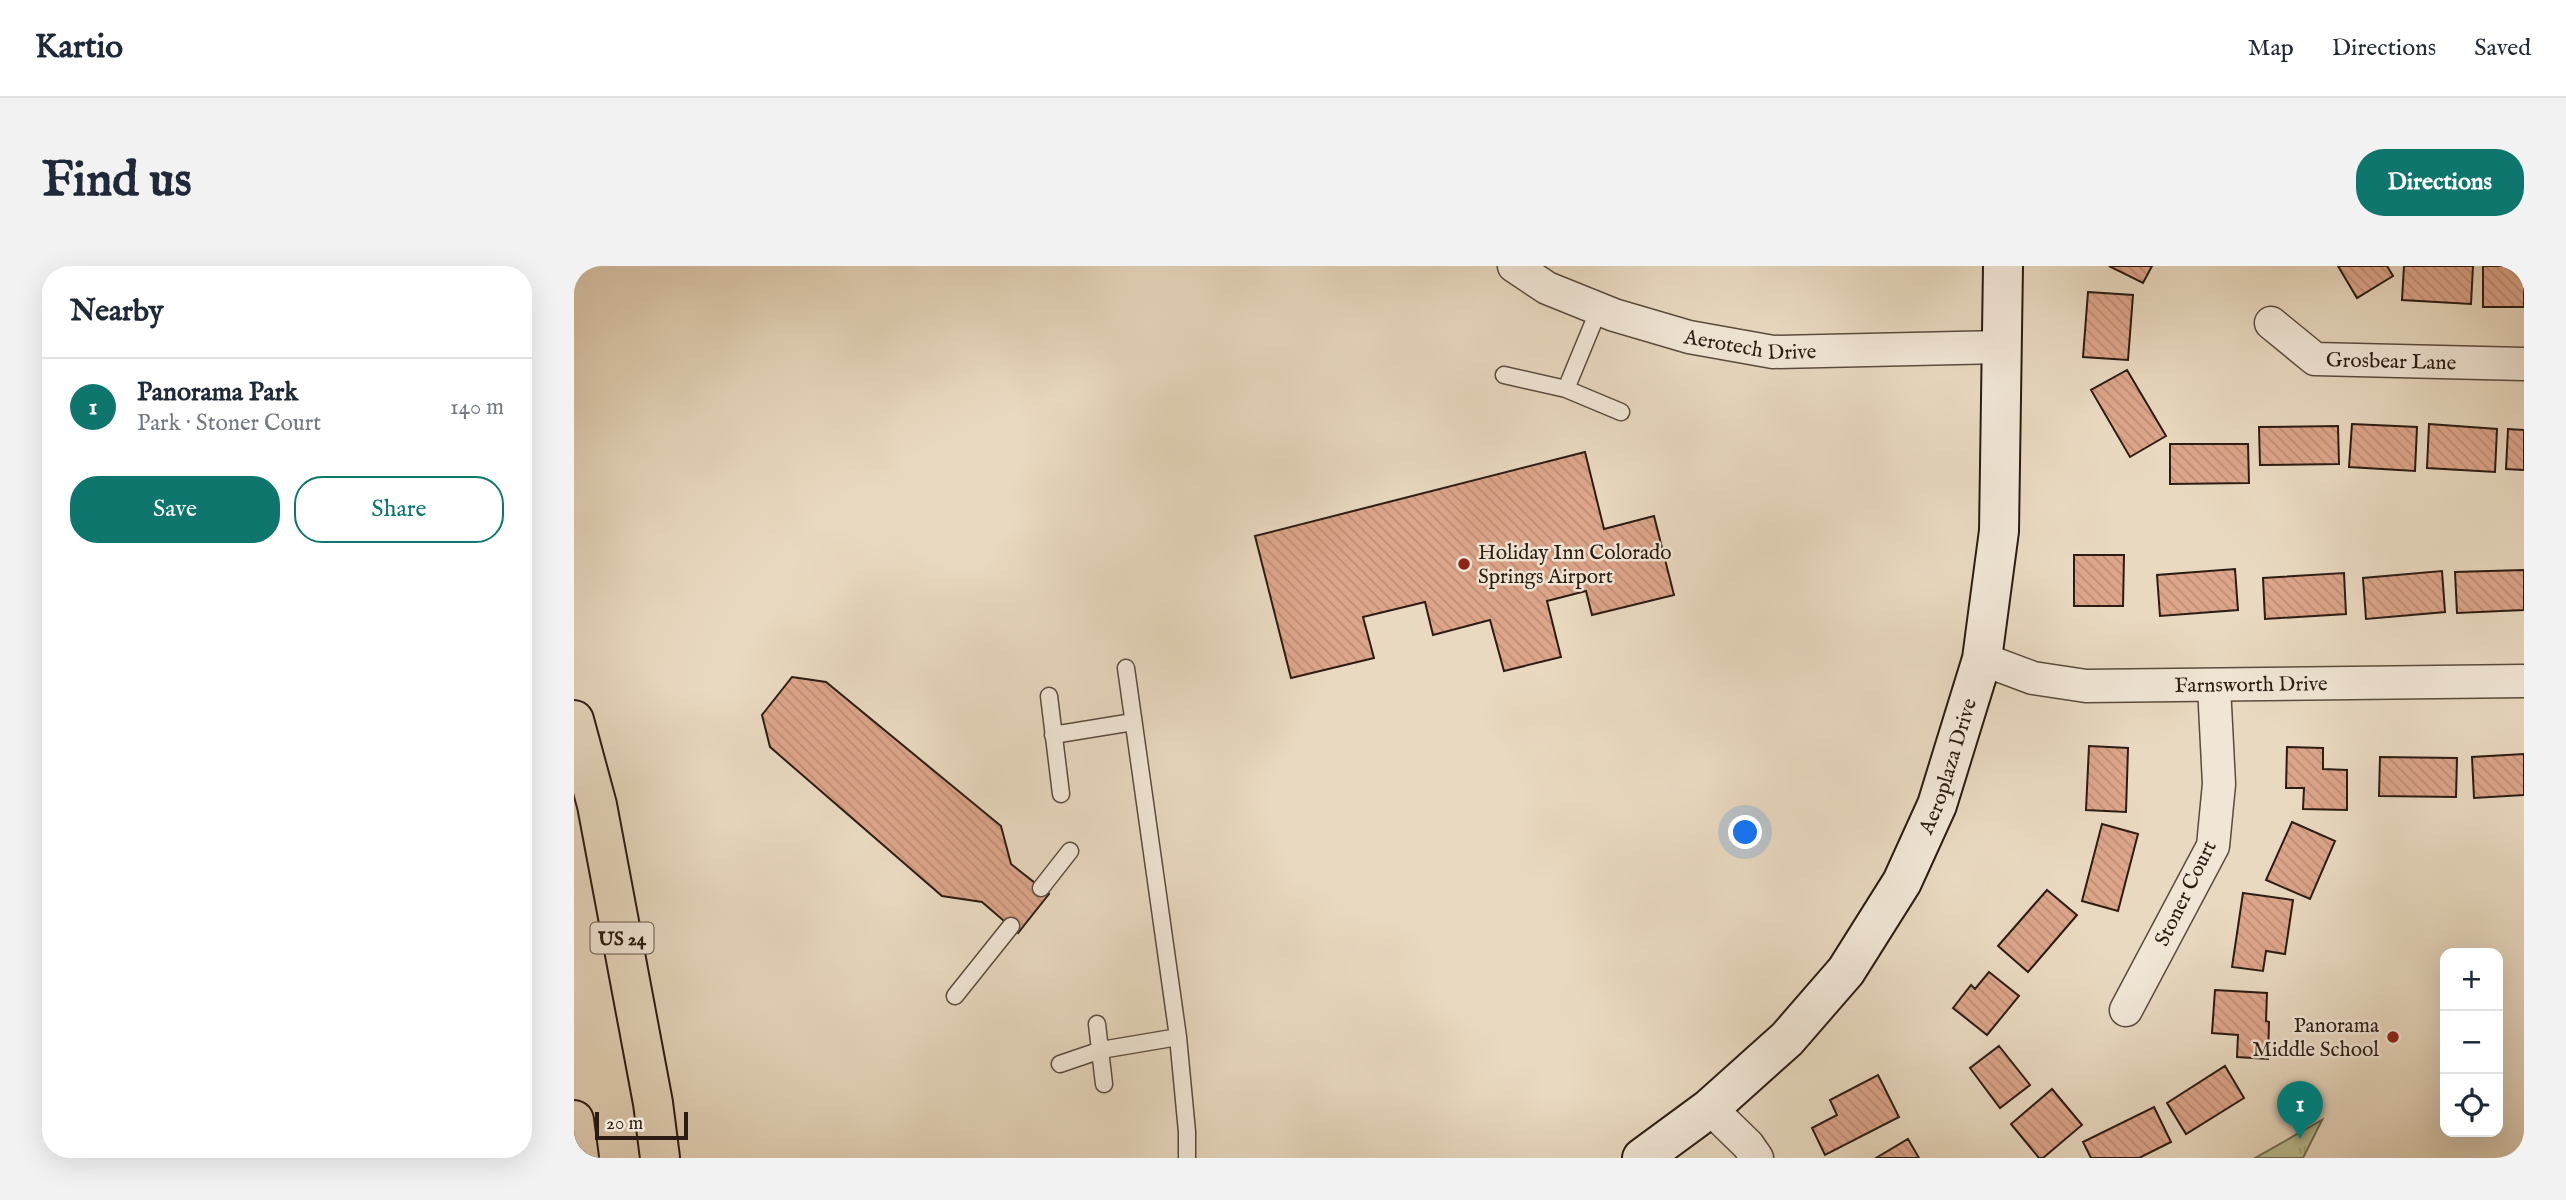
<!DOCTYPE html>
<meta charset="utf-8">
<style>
body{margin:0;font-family:"IM FELL English",serif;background:#f2f2f3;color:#1f2937}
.controls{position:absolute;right:21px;bottom:21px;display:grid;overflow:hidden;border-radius:14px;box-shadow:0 7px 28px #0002}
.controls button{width:63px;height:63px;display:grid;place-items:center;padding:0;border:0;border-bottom:2px solid #e0e1e3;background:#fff;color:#1f2937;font:35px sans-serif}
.scale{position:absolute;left:21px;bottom:18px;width:93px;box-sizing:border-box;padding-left:7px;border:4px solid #2c1c13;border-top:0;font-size:19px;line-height:24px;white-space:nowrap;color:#2c1c13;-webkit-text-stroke:5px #f1e6d6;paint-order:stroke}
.you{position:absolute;left:1172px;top:567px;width:24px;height:24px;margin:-18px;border:5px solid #fff;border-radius:50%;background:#1a73e8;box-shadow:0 0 0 10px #1a73e833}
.badge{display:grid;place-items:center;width:46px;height:46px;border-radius:50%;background:#0f766e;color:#fff;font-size:23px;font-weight:700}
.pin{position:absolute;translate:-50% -58px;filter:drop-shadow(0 2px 4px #0008)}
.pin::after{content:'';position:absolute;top:37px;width:24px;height:21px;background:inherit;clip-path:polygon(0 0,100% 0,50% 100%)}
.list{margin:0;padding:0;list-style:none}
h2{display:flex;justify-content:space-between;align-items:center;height:91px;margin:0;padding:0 28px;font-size:30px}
h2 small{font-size:23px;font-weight:400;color:#747a83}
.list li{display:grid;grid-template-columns:46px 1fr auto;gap:21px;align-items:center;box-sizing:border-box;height:98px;padding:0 28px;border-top:2px solid #e0e1e3}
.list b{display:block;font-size:26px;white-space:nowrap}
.list p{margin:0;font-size:23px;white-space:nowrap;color:#747a83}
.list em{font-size:23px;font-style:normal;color:#747a83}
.actions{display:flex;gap:14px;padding:21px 28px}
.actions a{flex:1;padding:16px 0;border:2px solid #0f766e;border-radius:28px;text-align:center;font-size:24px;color:#0f766e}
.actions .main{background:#0f766e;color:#fff}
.icon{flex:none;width:38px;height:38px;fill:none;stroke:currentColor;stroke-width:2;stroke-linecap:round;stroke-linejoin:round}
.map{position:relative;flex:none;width:1950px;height:892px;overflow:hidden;border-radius:28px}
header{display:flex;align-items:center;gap:42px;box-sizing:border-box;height:98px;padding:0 35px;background:#fff;border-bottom:2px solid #e0e1e3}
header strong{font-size:33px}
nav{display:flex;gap:38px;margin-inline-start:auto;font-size:24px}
.intro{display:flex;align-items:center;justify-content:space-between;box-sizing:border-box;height:168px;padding:0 42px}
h1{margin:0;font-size:49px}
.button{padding:18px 32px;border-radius:28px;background:#0f766e;color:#fff;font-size:24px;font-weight:700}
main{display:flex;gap:42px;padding:0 42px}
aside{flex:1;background:#fff;border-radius:28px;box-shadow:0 7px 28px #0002}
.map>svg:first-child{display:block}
.grass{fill:url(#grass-tufts);stroke:#736d52;stroke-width:2}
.building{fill:url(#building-back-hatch);stroke:#2c1c13;stroke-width:2}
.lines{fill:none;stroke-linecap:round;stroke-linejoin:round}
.lane-casing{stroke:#5b4b3e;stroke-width:19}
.street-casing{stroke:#5b4b3e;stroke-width:35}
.secondary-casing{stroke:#2c1c13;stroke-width:42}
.highway-casing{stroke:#2c1c13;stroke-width:42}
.lane{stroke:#f1e6d6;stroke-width:16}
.street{stroke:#f1e6d6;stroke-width:32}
.secondary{stroke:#f1e6d6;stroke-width:38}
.highway{stroke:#e9d9c0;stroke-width:38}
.poi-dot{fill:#8f2418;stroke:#f1e6d6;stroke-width:2.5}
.labels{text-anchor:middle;stroke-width:5;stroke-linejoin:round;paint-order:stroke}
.shield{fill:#f1e6d6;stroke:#67594e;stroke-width:2}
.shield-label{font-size:19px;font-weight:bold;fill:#2c1c13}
.street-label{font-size:21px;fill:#2c1c13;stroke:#f1e6d6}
.poi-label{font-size:21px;fill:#2c1c13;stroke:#f1e6d6;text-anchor:start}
</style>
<header>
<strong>Kartio</strong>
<nav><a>Map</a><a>Directions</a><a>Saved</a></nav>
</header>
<div class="intro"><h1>Find us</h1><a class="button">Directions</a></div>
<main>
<aside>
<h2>Nearby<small></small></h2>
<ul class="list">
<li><span class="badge">1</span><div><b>Panorama Park</b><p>Park · Stoner Court</p></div><em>140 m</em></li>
</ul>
<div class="actions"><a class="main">Save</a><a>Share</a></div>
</aside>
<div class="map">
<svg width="1950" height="892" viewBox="0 0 1950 892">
<defs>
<pattern id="grass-tufts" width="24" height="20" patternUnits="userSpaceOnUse" patternTransform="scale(1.75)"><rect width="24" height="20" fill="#babe90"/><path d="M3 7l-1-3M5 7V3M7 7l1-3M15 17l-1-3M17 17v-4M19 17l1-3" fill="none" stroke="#a0a37b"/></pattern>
<pattern id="building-back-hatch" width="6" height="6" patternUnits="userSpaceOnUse" patternTransform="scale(1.75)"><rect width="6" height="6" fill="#dda58a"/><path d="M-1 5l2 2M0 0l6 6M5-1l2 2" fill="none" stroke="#be8d76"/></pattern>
</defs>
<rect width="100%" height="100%" fill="#e9d9c0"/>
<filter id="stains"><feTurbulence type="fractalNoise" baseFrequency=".00286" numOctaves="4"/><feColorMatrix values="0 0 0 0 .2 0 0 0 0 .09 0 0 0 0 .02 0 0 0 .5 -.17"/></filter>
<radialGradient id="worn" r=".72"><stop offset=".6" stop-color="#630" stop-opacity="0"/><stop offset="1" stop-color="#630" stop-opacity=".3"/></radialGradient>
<path class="grass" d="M1748 854 1729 892H1681Z"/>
<path class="building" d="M1535 0H1578L1569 17Z
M1764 0H1813L1819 10 1783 32Z
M1830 0H1899L1897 38 1828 34Z
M1909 0H1950V41H1909Z
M1514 26 1559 29 1554 94 1509 91Z
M1553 104 1592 170 1556 191 1517 124Z
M1778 158 1843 161 1841 205 1775 201Z
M1855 158 1923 163 1921 206 1853 202Z
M1764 160 1765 198 1686 199 1685 161Z
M1934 163 1950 164V204L1932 203Z
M1596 178H1674L1675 217 1596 218Z
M1011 186 1030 263 1080 250 1100 329 1018 349 1012 325 973 335 987 391 930 405 916 354 859 369 851 336 789 351 800 392 717 412 681 270Z
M1500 289H1550L1549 340H1500Z
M1661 303 1664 344 1586 350 1583 309Z
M1950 304V344L1883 347 1881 306Z
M1868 305 1871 346 1792 353 1789 312Z
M1770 307 1772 348 1691 353 1689 312Z
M218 411 252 416 427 560 437 598 475 628 444 667 408 636 368 630 196 481 188 449Z
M1515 480 1554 482 1552 546 1512 544Z
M1713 481 1749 482V503L1773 504V544L1729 543 1730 522H1712Z
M1950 488V529L1900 532 1898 491Z
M1806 491 1883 492 1882 531 1805 530Z
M1718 556 1761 575 1736 633 1692 614Z
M1528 558 1564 568 1544 645 1508 635Z
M1473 624 1503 649 1454 706 1424 680Z
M1669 627 1719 634 1711 688 1692 685 1689 705 1658 701Z
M1415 706 1445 730 1413 769 1379 742 1397 719 1401 723Z
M1641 724 1693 727 1692 755 1695 756 1694 793 1663 791 1664 769 1638 767Z
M1425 780 1456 819 1426 842 1396 802Z
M1651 800 1670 832 1612 868 1593 837Z
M1304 809 1325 851 1251 889 1238 862 1263 849 1256 834Z
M1478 823 1508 859 1469 892H1465L1437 858Z
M1580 841 1597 876 1565 892H1517L1509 876Z
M1334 873 1345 892H1302Z"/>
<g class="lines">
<defs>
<path id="lane" d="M930 109 992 123 1047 146
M992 123 1025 43
M552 402 604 771 613 866V892
M475 430 487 528
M479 469 559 456
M467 622 496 585
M381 730 437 660
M523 758 530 818
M486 798 527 784 604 771"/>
<g id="street">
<path id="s1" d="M940 0 973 22 1040 49 1115 71 1199 86 1428 81"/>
<path id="s2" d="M1697 57 1741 93 1950 98"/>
<path id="s3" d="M1408 393 1459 412 1512 420 1950 415"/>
<path d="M1552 744 1639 580 1645 518 1640 420"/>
<path d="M1136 842 1174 879 1183 892"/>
</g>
<g id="secondary">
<path id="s4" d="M1068 892 1136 842 1213 773 1272 705 1328 616 1363 539 1408 393 1425 265 1429 0"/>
</g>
<path id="highway" d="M0 454 23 539 79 837 86 892
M0 854 5 892"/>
</defs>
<use href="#lane" class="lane-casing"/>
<use href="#street" class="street-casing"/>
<use href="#secondary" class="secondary-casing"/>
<use href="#highway" class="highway-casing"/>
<use href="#lane" class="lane"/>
<use href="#street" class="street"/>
<use href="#secondary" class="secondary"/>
<use href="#highway" class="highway"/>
</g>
<g class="poi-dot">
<circle cx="890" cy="298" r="7"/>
<circle cx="1819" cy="771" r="7"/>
</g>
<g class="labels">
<rect class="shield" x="16.5" y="656.5" width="63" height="31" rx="5"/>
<g class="shield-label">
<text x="48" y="679">US 24</text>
</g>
<g class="street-label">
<text dy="7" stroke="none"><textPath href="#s1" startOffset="252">Aerotech Drive</textPath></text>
<text dy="7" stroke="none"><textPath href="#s2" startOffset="133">Grosbear Lane</textPath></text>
<text dy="7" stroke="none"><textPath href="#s3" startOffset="273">Farnsworth Drive</textPath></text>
<text dy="7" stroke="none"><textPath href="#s4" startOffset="508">Aeroplaza Drive</textPath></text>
<text transform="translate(1611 627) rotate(-64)" y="7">Stoner Court</text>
</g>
<g class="poi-label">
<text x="904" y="293">Holiday Inn Colorado<tspan x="904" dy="24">Springs Airport</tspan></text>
<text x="1805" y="766" text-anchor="end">Panorama<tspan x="1805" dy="24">Middle School</tspan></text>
</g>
</g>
<rect width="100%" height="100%" filter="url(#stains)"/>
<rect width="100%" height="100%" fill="url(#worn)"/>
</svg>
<div class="controls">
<button>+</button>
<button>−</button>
<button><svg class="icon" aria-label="locate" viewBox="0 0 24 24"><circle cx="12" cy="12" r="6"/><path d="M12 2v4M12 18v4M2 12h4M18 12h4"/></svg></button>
</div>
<div class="scale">20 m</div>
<div class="you"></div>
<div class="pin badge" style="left:1726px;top:873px">1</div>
</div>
</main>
